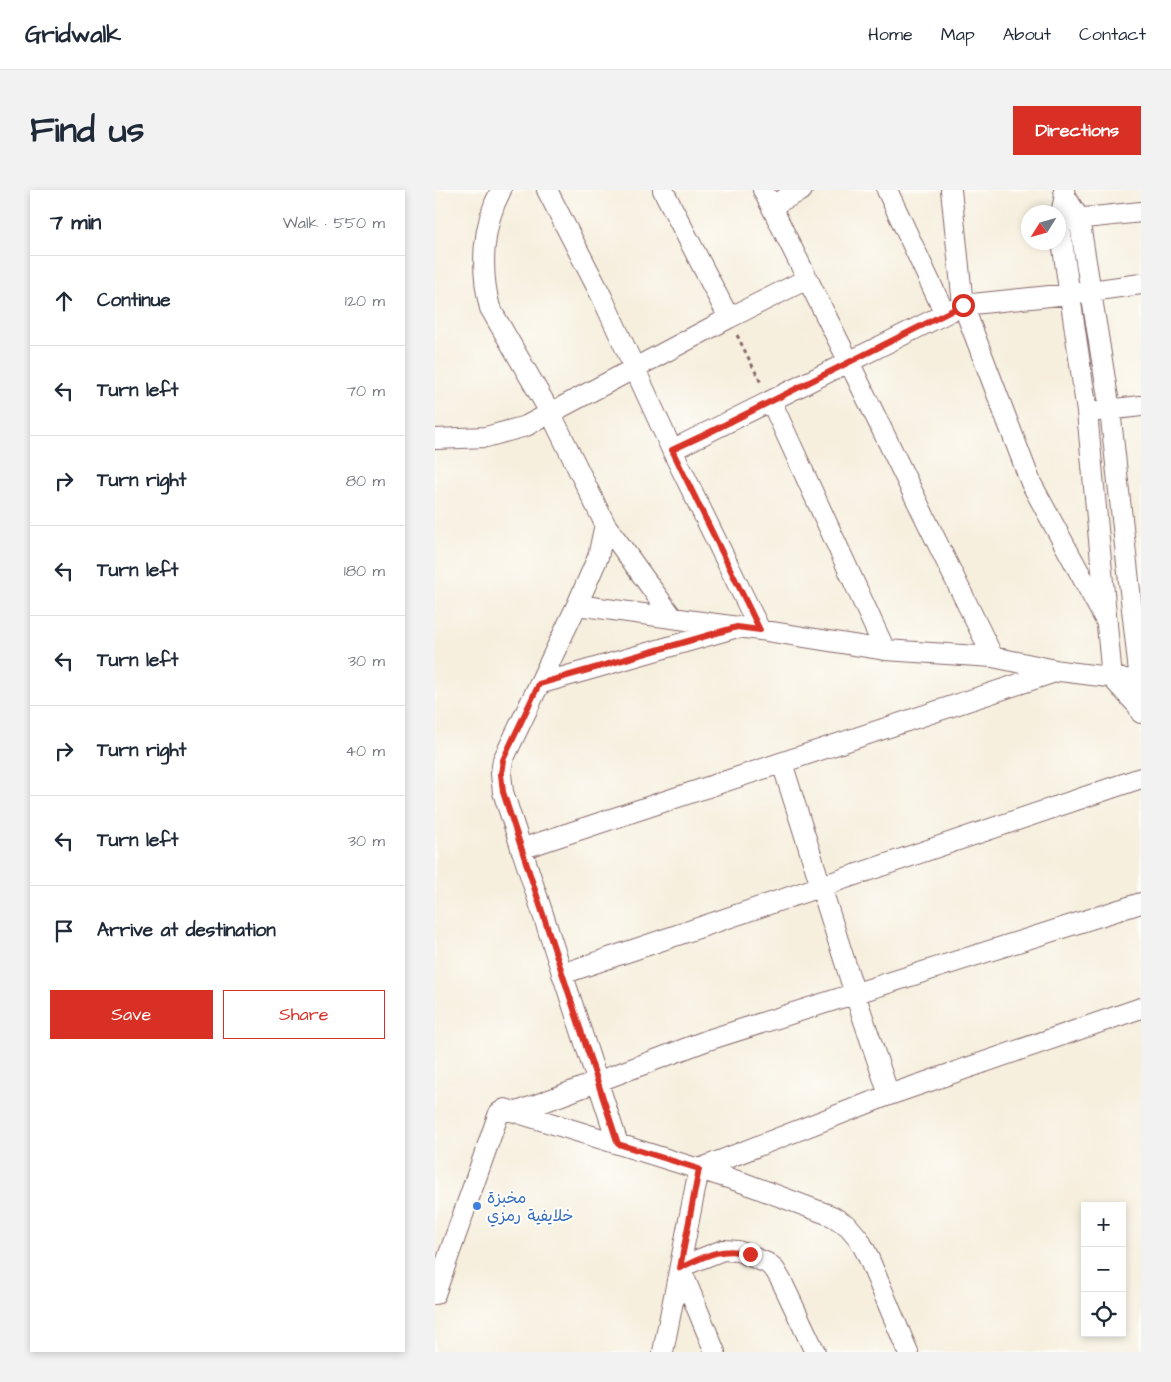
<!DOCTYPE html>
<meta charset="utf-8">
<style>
body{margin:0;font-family:"Architects Daughter","Playpen Sans Arabic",sans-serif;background:#f2f2f3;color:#1f2937}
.controls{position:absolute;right:15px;bottom:15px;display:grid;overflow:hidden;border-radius:0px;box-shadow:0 2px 8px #0003}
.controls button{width:45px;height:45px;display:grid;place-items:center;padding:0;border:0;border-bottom:1px solid #e0e1e3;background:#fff;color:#1f2937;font:25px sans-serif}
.compass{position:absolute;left:586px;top:15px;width:45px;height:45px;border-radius:50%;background:#fff;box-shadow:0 2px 8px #0003;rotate:233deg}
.stop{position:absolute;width:15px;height:15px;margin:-11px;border:4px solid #d93025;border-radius:50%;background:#fff}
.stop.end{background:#d93025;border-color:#fff;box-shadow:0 1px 5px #0008}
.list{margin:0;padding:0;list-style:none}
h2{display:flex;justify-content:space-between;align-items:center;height:65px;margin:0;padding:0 20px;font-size:21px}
h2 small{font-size:16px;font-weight:400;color:#747a83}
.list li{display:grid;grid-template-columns:32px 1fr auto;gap:15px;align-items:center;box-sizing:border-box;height:90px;padding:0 20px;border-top:1px solid #e0e1e3}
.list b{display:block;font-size:19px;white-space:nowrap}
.list em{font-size:16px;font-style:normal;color:#747a83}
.actions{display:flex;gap:10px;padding:15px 20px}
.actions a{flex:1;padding:11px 0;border:1px solid #d93025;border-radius:0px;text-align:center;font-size:18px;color:#d93025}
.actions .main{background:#d93025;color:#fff}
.icon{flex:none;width:28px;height:28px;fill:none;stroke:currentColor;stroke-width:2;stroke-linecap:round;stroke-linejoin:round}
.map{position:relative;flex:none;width:706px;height:1162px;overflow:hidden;border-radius:0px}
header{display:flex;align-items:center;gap:30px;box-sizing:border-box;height:70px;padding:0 25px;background:#fff;border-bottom:1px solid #e0e1e3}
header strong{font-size:24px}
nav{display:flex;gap:28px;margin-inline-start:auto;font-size:18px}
.intro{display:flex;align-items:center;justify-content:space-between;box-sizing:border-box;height:120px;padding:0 30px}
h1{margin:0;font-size:35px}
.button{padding:12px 22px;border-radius:0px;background:#d93025;color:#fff;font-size:18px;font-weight:700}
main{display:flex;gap:30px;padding:0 30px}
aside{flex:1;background:#fff;border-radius:0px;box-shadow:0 2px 8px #0003}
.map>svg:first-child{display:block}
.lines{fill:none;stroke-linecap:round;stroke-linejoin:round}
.street-casing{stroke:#86686a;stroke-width:22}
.path{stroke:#86686a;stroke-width:3;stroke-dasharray:4 4;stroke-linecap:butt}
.street{stroke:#fff;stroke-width:20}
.route{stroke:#d93025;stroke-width:6}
.shop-dot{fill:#3f7fe0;stroke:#fdfcf7;stroke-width:2}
.labels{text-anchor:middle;stroke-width:4.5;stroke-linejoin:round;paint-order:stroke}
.shop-label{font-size:16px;fill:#366cbe;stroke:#fdfcf7;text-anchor:start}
</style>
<header>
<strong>Gridwalk</strong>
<nav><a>Home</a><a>Map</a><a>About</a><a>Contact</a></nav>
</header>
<div class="intro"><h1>Find us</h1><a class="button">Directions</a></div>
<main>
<aside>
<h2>7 min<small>Walk · 550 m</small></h2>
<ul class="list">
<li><svg class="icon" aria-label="ahead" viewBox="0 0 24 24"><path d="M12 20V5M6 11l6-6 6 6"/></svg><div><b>Continue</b></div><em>120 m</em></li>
<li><svg class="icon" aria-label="left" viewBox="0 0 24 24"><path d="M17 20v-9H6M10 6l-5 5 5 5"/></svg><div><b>Turn left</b></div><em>70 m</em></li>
<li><svg class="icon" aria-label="right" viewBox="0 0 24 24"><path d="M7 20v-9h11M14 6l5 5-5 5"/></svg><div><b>Turn right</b></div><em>80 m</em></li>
<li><svg class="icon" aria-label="left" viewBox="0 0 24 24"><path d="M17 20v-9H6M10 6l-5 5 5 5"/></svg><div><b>Turn left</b></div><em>180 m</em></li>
<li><svg class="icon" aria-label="left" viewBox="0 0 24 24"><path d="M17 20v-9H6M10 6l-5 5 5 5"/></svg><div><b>Turn left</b></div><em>30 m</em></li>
<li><svg class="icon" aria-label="right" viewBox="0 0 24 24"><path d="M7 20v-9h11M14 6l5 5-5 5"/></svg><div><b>Turn right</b></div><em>40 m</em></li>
<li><svg class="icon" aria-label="left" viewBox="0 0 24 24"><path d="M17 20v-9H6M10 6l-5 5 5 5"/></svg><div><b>Turn left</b></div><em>30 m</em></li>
<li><svg class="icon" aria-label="arrive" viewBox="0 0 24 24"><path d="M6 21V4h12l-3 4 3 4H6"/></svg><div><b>Arrive at destination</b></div></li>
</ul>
<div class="actions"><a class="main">Save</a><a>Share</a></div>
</aside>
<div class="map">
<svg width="706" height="1162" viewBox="0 0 706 1162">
<rect width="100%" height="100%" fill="#fdfcf7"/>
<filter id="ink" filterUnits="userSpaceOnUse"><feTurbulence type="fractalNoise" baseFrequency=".02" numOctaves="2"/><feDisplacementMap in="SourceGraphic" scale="10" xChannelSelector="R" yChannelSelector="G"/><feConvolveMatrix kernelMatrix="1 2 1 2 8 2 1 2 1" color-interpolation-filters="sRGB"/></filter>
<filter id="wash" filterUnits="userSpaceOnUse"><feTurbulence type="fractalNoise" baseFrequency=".0096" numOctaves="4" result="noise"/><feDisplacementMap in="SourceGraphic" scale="20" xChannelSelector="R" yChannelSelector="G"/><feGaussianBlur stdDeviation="1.12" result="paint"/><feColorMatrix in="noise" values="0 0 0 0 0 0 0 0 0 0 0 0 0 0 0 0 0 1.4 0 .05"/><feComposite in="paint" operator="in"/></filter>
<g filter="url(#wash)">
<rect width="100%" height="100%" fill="#f6efde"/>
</g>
<g filter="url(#ink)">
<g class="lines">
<defs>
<path id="street" d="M66 0C47 36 45 79 55 118L116 224 170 334 163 367 142 415 68 570 66 584 68 602 183 954
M112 0 167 107 237 260 325 440
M228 0 294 128
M328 0 414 172 558 467
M452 0 510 124
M516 0 528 115 634 104 706 94
M629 0 630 6 624 31 652 222 677 488 703 516 706 523
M630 6 644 28 675 220 705 491 704 503
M336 16 367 0
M631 30 706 22
M336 211 450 460
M663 221 706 216
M0 249 51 247 91 236 294 128 372 89
M237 260 528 115 596 293 672 433
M170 334 238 428
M142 415 325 440 450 460 558 467 625 481 706 491
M104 494 296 439
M347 573 420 804 454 905
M86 659 623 481
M127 784 706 588
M82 922 273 850 706 713
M0 1104 64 923 70 919 309 993 397 1026 413 1036 424 1049 432 1064 473 1162
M228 1162 264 979 454 905 706 818
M280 1162 245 1077 288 1060 303 1061 332 1073 340 1080 347 1092 380 1162"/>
</defs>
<use href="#street" class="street-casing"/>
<path class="path" d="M302 145 327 195"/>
<use href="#street" class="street"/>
</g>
</g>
<g class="lines" filter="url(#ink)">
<path class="route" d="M315 1064C287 1056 270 1066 245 1078L264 979 183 954 68 602 66 584 68 570 104 494 302 437 325 440 237 260 271 244 528 115"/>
</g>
<circle class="shop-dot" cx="42" cy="1016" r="5"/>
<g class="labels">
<g class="shop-label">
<text x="52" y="1013">مخبزة<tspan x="52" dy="18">خلايفية رمزي</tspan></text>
</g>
</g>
</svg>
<div class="controls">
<button>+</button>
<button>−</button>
<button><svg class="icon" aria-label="locate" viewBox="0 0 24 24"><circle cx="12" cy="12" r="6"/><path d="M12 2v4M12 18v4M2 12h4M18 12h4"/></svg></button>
</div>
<svg class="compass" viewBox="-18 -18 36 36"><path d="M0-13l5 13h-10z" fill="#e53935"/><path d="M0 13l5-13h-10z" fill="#747a83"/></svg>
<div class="stop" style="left:528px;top:115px"></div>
<div class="stop end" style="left:315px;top:1064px"></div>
</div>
</main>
